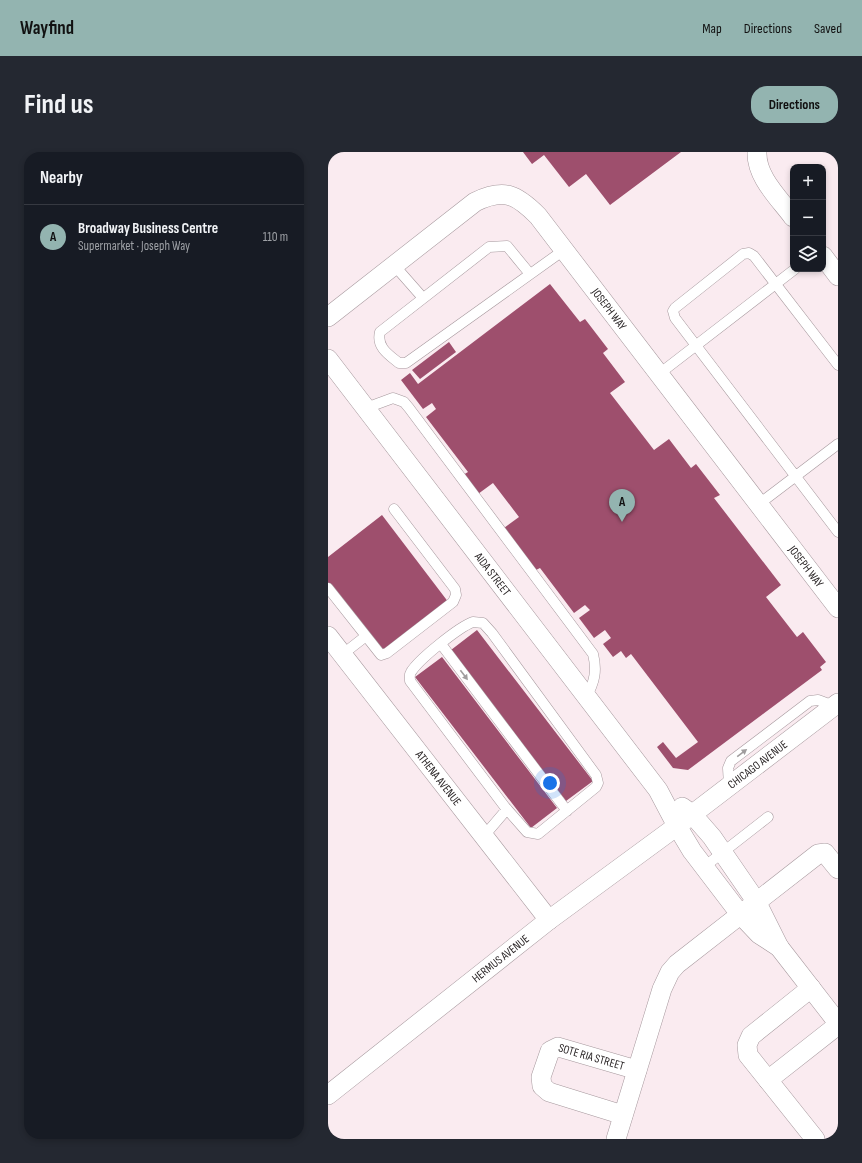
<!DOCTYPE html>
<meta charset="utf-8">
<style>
body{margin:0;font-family:"Sofia Sans Condensed",sans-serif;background:#242831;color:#f1f3f6}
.controls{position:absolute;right:12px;top:12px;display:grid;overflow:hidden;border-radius:8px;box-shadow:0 2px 6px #0003}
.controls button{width:36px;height:36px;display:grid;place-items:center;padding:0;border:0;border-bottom:1px solid #363941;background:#171b24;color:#f1f3f6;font:20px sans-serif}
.you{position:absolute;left:222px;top:631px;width:14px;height:14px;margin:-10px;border:3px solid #fff;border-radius:50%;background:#1a73e8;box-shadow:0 0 0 6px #1a73e833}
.badge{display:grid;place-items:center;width:26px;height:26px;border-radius:50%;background:#93b4b0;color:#111;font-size:13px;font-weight:700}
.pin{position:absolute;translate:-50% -33px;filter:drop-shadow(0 1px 2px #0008)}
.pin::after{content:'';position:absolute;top:21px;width:14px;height:12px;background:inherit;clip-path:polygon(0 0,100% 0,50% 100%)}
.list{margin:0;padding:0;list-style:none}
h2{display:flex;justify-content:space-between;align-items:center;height:52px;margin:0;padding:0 16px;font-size:17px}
h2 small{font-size:13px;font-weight:400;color:#9ea1a6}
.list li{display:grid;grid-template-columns:26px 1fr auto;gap:12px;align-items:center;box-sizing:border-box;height:64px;padding:0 16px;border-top:1px solid #363941}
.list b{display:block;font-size:15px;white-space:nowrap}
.list p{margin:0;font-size:13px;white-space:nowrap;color:#9ea1a6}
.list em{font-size:13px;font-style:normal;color:#9ea1a6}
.icon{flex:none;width:22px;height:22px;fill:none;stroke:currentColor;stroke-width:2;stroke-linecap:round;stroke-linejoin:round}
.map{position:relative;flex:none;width:510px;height:987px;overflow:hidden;border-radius:16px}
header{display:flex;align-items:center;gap:24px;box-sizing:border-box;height:56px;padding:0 20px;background:#93b4b0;color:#111}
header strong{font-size:19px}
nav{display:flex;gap:22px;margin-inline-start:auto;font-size:14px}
.intro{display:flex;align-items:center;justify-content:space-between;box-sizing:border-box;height:96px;padding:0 24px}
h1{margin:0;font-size:28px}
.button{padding:10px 18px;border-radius:16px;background:#93b4b0;color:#111;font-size:14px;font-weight:700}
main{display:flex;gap:24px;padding:0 24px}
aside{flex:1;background:#171b24;border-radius:16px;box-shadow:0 2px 6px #0003}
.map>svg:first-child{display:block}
.building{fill:#9e4f6d}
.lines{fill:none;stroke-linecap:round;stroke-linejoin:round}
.lane-casing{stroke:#a6989d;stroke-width:11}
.street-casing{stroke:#a6989d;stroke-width:20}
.lane{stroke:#fff;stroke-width:10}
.street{stroke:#fff;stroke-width:19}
.oneway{fill:#a09d9e}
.labels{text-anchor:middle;stroke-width:4;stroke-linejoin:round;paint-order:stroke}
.street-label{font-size:12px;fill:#2b2627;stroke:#fff}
</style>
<header>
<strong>Wayfind</strong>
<nav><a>Map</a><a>Directions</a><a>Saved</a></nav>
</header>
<div class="intro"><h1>Find us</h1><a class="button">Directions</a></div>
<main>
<aside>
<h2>Nearby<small></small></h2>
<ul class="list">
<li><span class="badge">A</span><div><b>Broadway Business Centre</b><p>Supermarket · Joseph Way</p></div><em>110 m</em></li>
</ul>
</aside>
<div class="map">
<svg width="510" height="987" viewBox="0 0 510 987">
<rect width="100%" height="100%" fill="#faebf0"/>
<path class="building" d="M195 0H353L282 53 258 22 241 35 216 3 204 12Z
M222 132 252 170 257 167 280 197 275 201 297 230 282 241 326 298 341 287 363 316 368 312 392 343 386 346 453 433 438 445 469 485 475 480 498 510 492 515 494 518 360 618 345 616 329 595 335 590 348 606 370 590 303 502 298 506 293 499 285 505 275 492 283 486 277 478 266 486 251 466 262 458 257 453 246 461 212 416 208 418 176 376 191 365 165 331 150 342 135 323 140 320 98 265 108 257 104 251 95 257 73 228 82 221 90 232Z
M121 190 128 200 92 227 84 218Z
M54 363 121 451 55 502 0 431V405Z
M149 478 265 629 238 649 123 498Z
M114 505 229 656 203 676 87 525Z"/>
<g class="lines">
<defs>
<path id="lane" d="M66 113 95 146
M202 122 179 94 161 95 52 180C48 195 61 203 71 211H78L236 98
M510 213 426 104 421 101 415 102 347 156 345 159 347 166 510 380
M331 222 467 117
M38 256 65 246 76 250 81 256 265 502C269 518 267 530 258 545
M431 352 510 292
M0 436 53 503 59 501 125 450 128 443 127 437 66 357
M145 470 155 471 164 481 268 623 270 631 268 635 210 682 199 680 177 655 82 529C82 525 81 523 83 520 91 507 131 475 145 470Z
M113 492 239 659
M15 502 38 484
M401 634 400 616 403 609 482 549 490 548 506 554
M156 684 179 657
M376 715 440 665"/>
<g id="street">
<path d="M429 0C428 25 451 46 465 65"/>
<path d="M495 104 510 124"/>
<path id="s1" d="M0 165 147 50C176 36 188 42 210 64L510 456"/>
<path id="s2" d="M0 207 330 638 349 674 364 699 412 762 431 782 451 795"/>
<path id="s3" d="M0 484 221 768"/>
<path d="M354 655 364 662 384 685 428 749 451 795 510 871"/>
<path d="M483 836 423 884 419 893 420 903 487 987"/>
<path d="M440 928 510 873"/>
<path id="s4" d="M0 943 221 768 349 674 510 551"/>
<path id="s5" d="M295 963 221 940 214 934 213 925 222 899 230 895 309 918"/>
<path d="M288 987 334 837 342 820 349 812 490 702 497 701 510 717"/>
</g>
</defs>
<use href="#lane" class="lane-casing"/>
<use href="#street" class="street-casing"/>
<use href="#lane" class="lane"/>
<use href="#street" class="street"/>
</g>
<defs><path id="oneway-solid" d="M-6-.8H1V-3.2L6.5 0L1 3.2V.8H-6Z"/></defs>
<g class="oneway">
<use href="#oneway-solid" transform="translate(136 523) rotate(53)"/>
<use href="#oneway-solid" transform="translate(414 601) rotate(-37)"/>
</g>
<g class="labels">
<g class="street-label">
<text dy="4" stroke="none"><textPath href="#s1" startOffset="375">JOSEPH WAY</textPath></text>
<text dy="4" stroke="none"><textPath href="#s1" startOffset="699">JOSEPH WAY</textPath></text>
<text dy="4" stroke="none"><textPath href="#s2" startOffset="271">AIDA STREET</textPath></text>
<text dy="4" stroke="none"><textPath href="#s4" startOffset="542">CHICAGO AVENUE</textPath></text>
<text dy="4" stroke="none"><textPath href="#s3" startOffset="180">ATHENA AVENUE</textPath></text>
<text dy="4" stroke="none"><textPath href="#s4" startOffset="220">HERMUS AVENUE</textPath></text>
<text dy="4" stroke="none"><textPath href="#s5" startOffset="167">SOTE RIA STREET</textPath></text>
</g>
</g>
</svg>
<div class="controls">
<button>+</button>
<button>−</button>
<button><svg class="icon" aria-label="layers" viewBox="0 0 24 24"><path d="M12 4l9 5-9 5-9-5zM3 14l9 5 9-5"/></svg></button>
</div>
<div class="you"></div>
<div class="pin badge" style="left:294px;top:370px">A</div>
</div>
</main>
